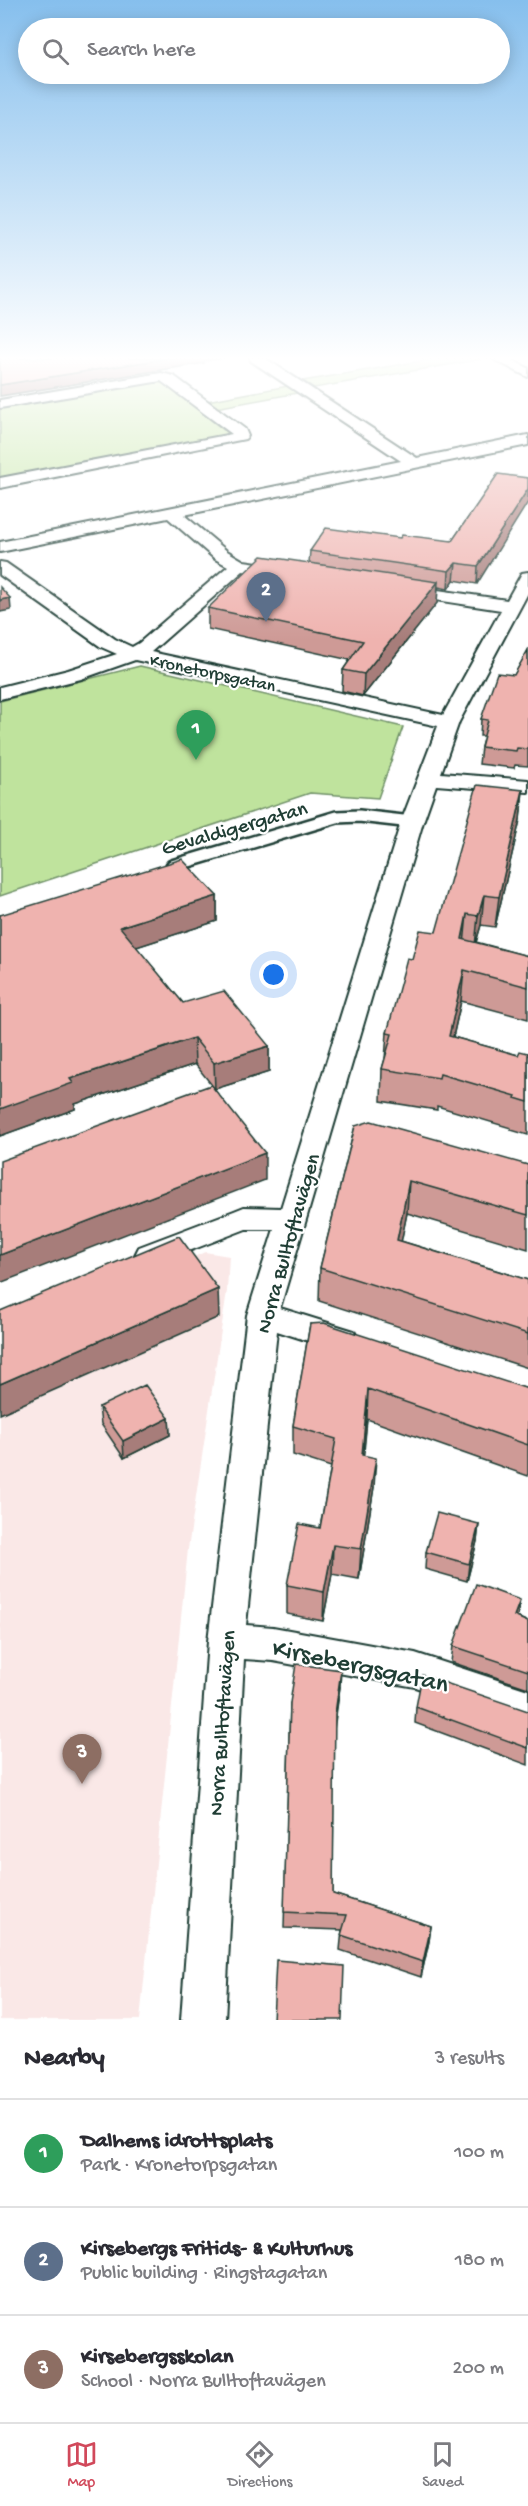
<!DOCTYPE html>
<meta charset="utf-8">
<style>
body{margin:0;font-family:"Gochi Hand",sans-serif;background:#f7f7f7;color:#2b2b33}
.you{position:absolute;left:274px;top:975px;width:21px;height:21px;margin:-15px;border:4px solid #fff;border-radius:50%;background:#1a73e8;box-shadow:0 0 0 9px #1a73e833}
.badge{display:grid;place-items:center;width:39px;height:39px;border-radius:50%;background:#d1495b;color:#fff;font-size:20px;font-weight:700}
.pin{position:absolute;translate:-50% -50px;filter:drop-shadow(0 2px 3px #0008)}
.pin::after{content:'';position:absolute;top:32px;width:21px;height:18px;background:inherit;clip-path:polygon(0 0,100% 0,50% 100%)}
.list{margin:0;padding:0;list-style:none}
h2{display:flex;justify-content:space-between;align-items:center;height:78px;margin:0;padding:0 24px;font-size:26px}
h2 small{font-size:20px;font-weight:400;color:#7c7c81}
.list li{display:grid;grid-template-columns:39px 1fr auto;gap:18px;align-items:center;box-sizing:border-box;height:108px;padding:0 24px;border-top:2px solid #e1e1e2}
.list b{display:block;font-size:22px;white-space:nowrap}
.list p{margin:0;font-size:20px;white-space:nowrap;color:#7c7c81}
.list em{font-size:20px;font-style:normal;color:#7c7c81}
.icon{flex:none;width:33px;height:33px;fill:none;stroke:currentColor;stroke-width:2;stroke-linecap:round;stroke-linejoin:round}
.map{position:relative;flex:none;width:528px;height:2020px;overflow:hidden}
.search{position:absolute;background:#fff;box-shadow:0 3px 15px #0003;left:18px;right:18px;top:18px;height:66px;display:flex;align-items:center;gap:15px;box-sizing:border-box;padding:0 21px;border-radius:33px;color:#7c7c81;font-size:22px}
.sheet{height:402px;background:#fff}
nav{display:flex;justify-content:space-around;align-items:center;box-sizing:border-box;height:84px;border-top:2px solid #e1e1e2;background:#fff;font-size:16px;color:#7c7c81}
nav a{display:grid;justify-items:center;gap:3px}
nav .on{color:#d1495b}
.map>svg:first-child{display:block}
.built{fill:#fae8e7}
.green{fill:#bfe39d;stroke:#6f9068;stroke-width:1.5}
.lines{fill:none;stroke-linecap:round;stroke-linejoin:round}
.lane-casing{stroke:#1f3d34;stroke-width:16}
.street-casing{stroke:#1f3d34;stroke-width:4}
.lane{stroke:#fff;stroke-width:11}
.street{fill:#fff;fill-rule:evenodd}
.wall{fill:#ce9a96;stroke:#1f3d34;stroke-width:1.5}
.shaded-wall{fill:#a77d7a;stroke:#1f3d34;stroke-width:1.5}
.building{fill:#efb3af;stroke:#1f3d34;stroke-width:1.5}
.labels{text-anchor:middle;stroke-width:4.5;stroke-linejoin:round;paint-order:stroke}
.far-street-label{font-size:18px;fill:#1f3d34;stroke:#fff}
.street-label{font-size:21px;fill:#1f3d34;stroke:#fff}
.near-street-label{font-size:26px;fill:#1f3d34;stroke:#fff}
</style>
<div class="map">
<svg width="528" height="2020" viewBox="0 0 528 2020">
<rect width="100%" height="100%" fill="#fff"/>
<filter id="ink" filterUnits="userSpaceOnUse"><feTurbulence type="fractalNoise" baseFrequency=".0167" numOctaves="2"/><feDisplacementMap in="SourceGraphic" scale="12" xChannelSelector="R" yChannelSelector="G"/><feConvolveMatrix kernelMatrix="1 2 1 2 8 2 1 2 1" color-interpolation-filters="sRGB"/></filter>
<g filter="url(#ink)">
<path class="built" d="M205 1252 229 1256 227 1291 188 1549 140 2020H0V1343Z"/>
<path class="green" d="M439 358H488L314 388 303 381Z
M146 381 164 383 226 432 223 438 0 479V406Z
M288 386 297 393 216 408 207 401Z
M140 666 403 727 378 798 310 793 0 896V701Z"/>
<g class="lines">
<defs>
<path id="lane" d="M172 866 337 817 359 816 412 822"/>
<path id="street" d="M250 358H265L417 458 528 435V445L184 515 227 551 244 561 284 567 290 568 293 572 290 576 284 577 243 571 151 652 443 715 501 610 403 595 397 594 394 590 397 586 403 585 507 600 522 573 528 572V593L459 722 441 773 528 780V792L436 785 423 822 280 1308 354 1331 359 1340 354 1349 343 1352 277 1331 246 1625 273 1627 415 1653 528 1690V1726L415 1687 273 1661 244 1659 225 2020H181L208 1641 247 1315 274 1229H246L150 1266 139 1263 135 1255 139 1247 234 1211 244 1207 281 1208 401 822 438 726 135 660 81 679 0 699V687L68 670 117 654 101 647 0 575V562L6 563 115 639 132 647 139 643 228 566 215 559 168 518 0 552V542L401 461 251 361Z
M491 358H508L528 368V377Z
M161 373 174 376 245 429 248 436 245 439 0 488V478L232 434 161 381 0 408V400Z"/>
</defs>
<use href="#lane" class="lane-casing"/>
<use href="#street" class="street-casing"/>
<use href="#lane" class="lane"/>
<use href="#street" class="street"/>
</g>
<path class="wall" d="M498 474 477 584 454 580 448 589 438 587 437 603 363 696 342 691 343 670 350 660 208 629V608L309 563 310 551 400 538 452 541Z
M528 650V766L515 765 514 768 479 764 481 747 484 736H480L481 719 514 675Z
M523 790 520 820 495 927 481 925 476 942 528 956V1019L461 1001 453 1037 518 1055 528 1053V1135L511 1130V1128L437 1106V1110L381 1101 382 1069 385 1059 387 1033 412 959 436 932Z
M217 896V921L136 947 183 1003 269 1046V1072L215 1089 195 1064 75 1104V1109L0 1136V915Z
M355 1126 528 1165V1249L407 1213 401 1241 528 1280V1368L319 1301 320 1268Z
M310 1324 528 1389V1476L367 1419 363 1456 374 1487 359 1579 332 1574 323 1621 287 1614V1585L320 1528 331 1467 293 1455V1426Z
M99 1407 169 1418 170 1435 124 1458 101 1424Z
M479 1524 477 1541 467 1581 425 1569 426 1552Z
M517 1617 528 1622V1688L451 1662 453 1646Z
M340 1687 334 1725 333 1894 431 1926 429 1941 421 1977 340 1950 342 1930 284 1928 290 1703Z
M416 1707 528 1711V1765L415 1723Z"/>
<path class="shaded-wall" d="M169 358H226L204 361V363L0 396V385Z
M528 489V502L477 584 478 566Z
M456 563 454 580 448 589 449 571Z
M438 582 437 603 363 696 364 674Z
M10 598 11 610 0 612V600Z
M523 790 520 820 495 927 499 897Z
M484 895 481 925 475 946 478 916Z
M217 896V921L121 952 120 927Z
M467 914 464 945 462 939Z
M464 970 461 1001 446 1068 449 1036Z
M194 1038 195 1064 75 1104V1109L0 1136V1109L70 1079Z
M269 1046V1072L215 1089 214 1063Z
M265 1153V1180L0 1283V1255Z
M409 1181 407 1213 395 1273 397 1240Z
M218 1289 219 1317 0 1414V1384Z
M368 1389 367 1419 361 1485 362 1455Z
M169 1418 170 1435 124 1458 123 1441Z
M376 1458 374 1487 359 1579 361 1549Z
M479 1524 477 1541 467 1581 469 1564Z
M333 1545 332 1574 323 1621 324 1592Z
M520 1600 517 1617 511 1633 514 1616Z
M341 1670 340 1687 334 1730 335 1714Z
M431 1926 429 1941 421 1977 423 1962Z"/>
<path class="building" d="M0 358H169L0 385Z
M498 474 528 478V489L478 566 456 563 449 571 310 551 326 528 400 538 402 535 452 541Z
M262 556 438 582 364 674 343 670 363 641 208 608Z
M0 587 10 598 0 600Z
M528 650V749L517 748 516 751 481 747 488 720 481 719 497 673 514 675Z
M477 785 523 790 499 897 484 895 478 916 467 914 462 939 528 956V987L464 970 449 1036 518 1055 520 1051 528 1053V1102L515 1098 516 1096 440 1074 439 1078 382 1069 392 1034 387 1033 407 958 412 959 420 930 436 932Z
M182 859 217 896 120 927 183 1003 224 991 269 1046 214 1063 194 1038 70 1079 73 1083 0 1109V915Z
M211 1085 265 1153 0 1255V1161Z
M371 1121 528 1165V1215L409 1181 397 1240 528 1280V1334L320 1268 355 1126Z
M179 1236 218 1289 0 1384V1311Z
M324 1323 528 1389V1445L368 1389 362 1455 376 1458 361 1549 333 1545 324 1592 287 1585 299 1524 320 1528 336 1439 293 1426 310 1324Z
M145 1385 169 1418 123 1441 99 1407Z
M437 1513 479 1524 469 1564 426 1552Z
M476 1584 520 1600 514 1616 528 1622V1671L453 1646Z
M296 1664 341 1670 335 1714 333 1894 431 1926 423 1962 341 1935 347 1915 284 1912 290 1703Z
M422 1675 528 1711V1748L416 1707Z
M276 1960 344 1966 342 2020H273Z"/>
</g>
<linearGradient id="sky" x2="0" y2="1"><stop stop-color="#86bfed"/><stop offset="0.56" stop-color="#fff"/><stop offset="1" stop-color="#fff" stop-opacity="0"/></linearGradient>
<rect width="528" height="640" fill="url(#sky)"/>
<g class="labels">
<g class="far-street-label">
<text transform="translate(213 672) rotate(12)" y="6">Kronetorpsgatan</text>
</g>
<g class="street-label">
<text transform="translate(234 827) rotate(-16)" y="7">Gevaldigergatan</text>
<text transform="translate(287 1243) rotate(-74)" y="7">Norra Bulltoftavägen</text>
<text transform="translate(221 1723) rotate(-86)" y="7">Norra Bulltoftavägen</text>
</g>
<g class="near-street-label">
<text transform="translate(361 1664) rotate(12)" y="9">Kirsebergsgatan</text>
</g>
</g>
</svg>
<div class="you"></div>
<div class="pin badge" style="left:196px;top:760px;background:#2e9e5b">1</div>
<div class="pin badge" style="left:266px;top:622px;background:#5c6f8a">2</div>
<div class="pin badge" style="left:82px;top:1784px;background:#8d6e63">3</div>
<div class="search"><svg class="icon" aria-label="search" viewBox="0 0 24 24"><circle cx="10" cy="10" r="6"/><path d="M15 15l6 6"/></svg>Search here</div>
</div>
<section class="sheet">
<h2>Nearby<small>3 results</small></h2>
<ul class="list">
<li><span class="badge" style="background:#2e9e5b">1</span><div><b>Dalhems idrottsplats</b><p>Park · Kronetorpsgatan</p></div><em>100 m</em></li>
<li><span class="badge" style="background:#5c6f8a">2</span><div><b>Kirsebergs Fritids- &amp; Kulturhus</b><p>Public building · Ringstagatan</p></div><em>180 m</em></li>
<li><span class="badge" style="background:#8d6e63">3</span><div><b>Kirsebergsskolan</b><p>School · Norra Bulltoftavägen</p></div><em>200 m</em></li>
</ul>
</section>
<nav>
<a class="on"><svg class="icon" aria-label="map" viewBox="0 0 24 24"><path d="M3 6l6-2 6 2 6-2v14l-6 2-6-2-6 2zM9 4v14M15 6v14"/></svg>Map</a>
<a><svg class="icon" aria-label="directions" viewBox="0 0 24 24"><path d="M12 3l9 9-9 9-9-9zM9 14v-3h6M13 9l2 2-2 2"/></svg>Directions</a>
<a><svg class="icon" aria-label="saved" viewBox="0 0 24 24"><path d="M7 4h10v16l-5-4-5 4z"/></svg>Saved</a>
</nav>
